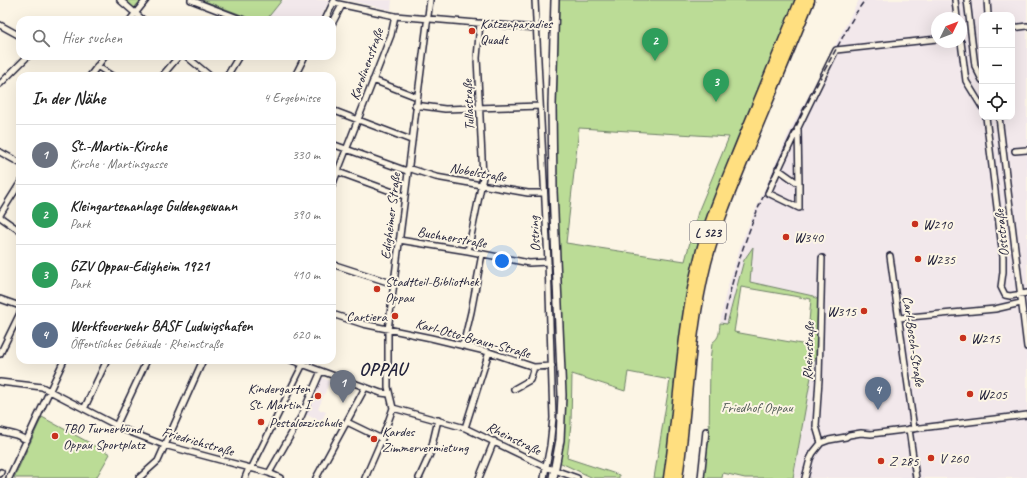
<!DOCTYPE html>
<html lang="de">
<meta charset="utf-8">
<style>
body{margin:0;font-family:Caveat,sans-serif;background:#f2f2f2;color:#222}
.controls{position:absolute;right:12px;top:12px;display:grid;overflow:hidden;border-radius:8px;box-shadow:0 4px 16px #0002}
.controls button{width:36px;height:36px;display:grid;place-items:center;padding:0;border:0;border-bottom:1px solid #e0e0e0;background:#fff;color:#222;font:20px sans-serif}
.compass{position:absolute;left:931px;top:12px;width:36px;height:36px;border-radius:50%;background:#fff;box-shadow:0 4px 16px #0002;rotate:47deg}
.you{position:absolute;left:502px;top:261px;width:14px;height:14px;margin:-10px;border:3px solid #fff;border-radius:50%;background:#1a73e8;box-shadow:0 0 0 6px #1a73e833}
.badge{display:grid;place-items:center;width:26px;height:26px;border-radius:50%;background:#c8321e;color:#fff;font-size:13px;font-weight:700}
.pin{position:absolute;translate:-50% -33px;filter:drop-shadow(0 1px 2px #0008)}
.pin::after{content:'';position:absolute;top:21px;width:14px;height:12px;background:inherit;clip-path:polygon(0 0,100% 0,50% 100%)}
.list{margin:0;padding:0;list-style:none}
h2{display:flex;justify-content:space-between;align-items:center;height:52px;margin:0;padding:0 16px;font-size:17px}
h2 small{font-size:13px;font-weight:400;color:#767676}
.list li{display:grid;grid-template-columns:26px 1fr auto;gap:12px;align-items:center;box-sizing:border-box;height:60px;padding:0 16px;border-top:1px solid #e0e0e0}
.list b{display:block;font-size:15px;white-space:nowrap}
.list p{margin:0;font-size:13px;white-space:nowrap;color:#767676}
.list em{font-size:13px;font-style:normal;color:#767676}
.icon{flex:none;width:22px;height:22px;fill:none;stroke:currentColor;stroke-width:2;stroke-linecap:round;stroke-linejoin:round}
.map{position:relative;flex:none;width:1027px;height:478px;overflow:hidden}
.search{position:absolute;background:#fff;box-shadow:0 4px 16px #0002;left:16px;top:16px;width:320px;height:44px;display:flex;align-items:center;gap:10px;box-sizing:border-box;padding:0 14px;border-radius:12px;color:#767676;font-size:15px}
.panel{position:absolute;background:#fff;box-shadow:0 4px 16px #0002;left:16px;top:72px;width:320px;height:292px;border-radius:12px}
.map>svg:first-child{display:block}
.built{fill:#f2e8eb;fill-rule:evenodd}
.green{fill:#bbdc96;stroke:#6e7f68;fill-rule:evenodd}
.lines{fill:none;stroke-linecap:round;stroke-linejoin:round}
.street-casing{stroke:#22223b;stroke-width:8}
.secondary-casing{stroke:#22223b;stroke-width:10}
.highway-casing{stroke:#22223b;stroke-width:13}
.street{stroke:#fcf5e5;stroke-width:5}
.secondary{stroke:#fcf5e5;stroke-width:7}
.highway{stroke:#ffdf80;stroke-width:10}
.rail{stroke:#22223b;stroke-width:1.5;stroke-dasharray:6 3;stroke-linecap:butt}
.poi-dot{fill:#c8321e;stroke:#fcf5e5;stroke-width:1.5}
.labels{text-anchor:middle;stroke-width:4;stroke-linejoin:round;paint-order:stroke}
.shield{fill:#fcf5e5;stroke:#63616e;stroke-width:1}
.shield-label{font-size:13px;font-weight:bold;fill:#22223b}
.poi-label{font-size:14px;fill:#22223b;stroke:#fcf5e5;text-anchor:start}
.street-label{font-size:14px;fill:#22223b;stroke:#fcf5e5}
.park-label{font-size:14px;fill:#505a56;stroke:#fcf5e5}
.district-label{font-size:18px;font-weight:bold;letter-spacing:1px;fill:#22223b;stroke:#fcf5e5}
</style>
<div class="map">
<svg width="1027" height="478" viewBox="0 0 1027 478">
<rect width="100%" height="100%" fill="#fcf5e5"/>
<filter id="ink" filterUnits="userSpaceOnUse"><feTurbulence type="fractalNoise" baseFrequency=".025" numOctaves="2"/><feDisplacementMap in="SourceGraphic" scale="8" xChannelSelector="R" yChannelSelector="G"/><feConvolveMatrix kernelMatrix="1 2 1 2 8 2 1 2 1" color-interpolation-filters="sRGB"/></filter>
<g filter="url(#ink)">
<path class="built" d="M282 0H330L319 20H266Z
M346 0H392L391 10Z
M859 0H1027V478H793L814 360 816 356 818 301 813 296 750 282 752 248 744 260 727 325 720 323 726 292 742 241 790 130ZM982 15H1012V117H982ZM937 18H961V42H937Z
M321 377 330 381 318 409 326 412 321 422 305 414Z"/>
<path class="green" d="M125 0H141L134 8Z
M202 0H282L266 20H255Z
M559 0H797L707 224 666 478H654L670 380 628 372 625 391 572 374 571 424 567 458 619 475V478H593L559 462 565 393 556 178V117ZM579 128 729 137 698 212 685 261 566 243Z
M753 247 750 282 813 296 818 300 816 356 814 360 793 478H745L723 473 722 478H703L709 436 710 362 712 343C720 337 719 333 720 323L727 324 744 260ZM741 287 811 299 807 345 734 332Z
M42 417 110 454 96 478H14Z"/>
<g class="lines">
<defs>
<path id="street" d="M120 0 143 20
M191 0 243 20
M535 0 548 262 553 418 550 446 546 467 544 478
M955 0 957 18
M967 0 975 66 982 80
M987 0 988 15
M334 3 395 16 536 28
M130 20 146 0
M325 20 334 1
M332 24 342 5
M0 25 20 36
M1012 28 1027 26
M961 42 966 81 982 107
M186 56 210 76
M97 66 112 76
M90 76 105 56
M162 76 179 56
M227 76 239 56
M295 76 305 56
M373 80 417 97
M0 84 28 56
M415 105 445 109 540 106
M332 110 411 140
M986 117 1003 257V272L1001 287 1005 295 1010 296 1027 293
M999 117 1027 347
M798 129 799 184
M332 144 407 171
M1015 151 1027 150
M0 152 20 163
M408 168 436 177 481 185 528 193H544
M778 169 799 184V208L768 193C789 145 812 98 836 50L937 39
M338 172 404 196
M332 186 391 35 395 16
M0 215 20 183
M0 217 20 231
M399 240 468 251 529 263 548 262
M468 251 483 177 477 58 480 23
M890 256 914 429
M332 264 394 284
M0 299 20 306
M332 314 363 324 431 338 489 352 534 367 552 366
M899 318 995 309 1021 303
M463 346 471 312 482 254
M0 354 20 313
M291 360 381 393 389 394
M0 382 42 387 125 430 164 445 269 473 280 478
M514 389 530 380 534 367
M393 408 465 428 546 467 577 478
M84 409 107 360
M347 422 382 439
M116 426 147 360
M465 428 489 352
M909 429 916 478
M0 431 16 435 27 440
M821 443 816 426 819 379 822 258
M251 469 305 360
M269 473 301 417 321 371
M0 474 1 472
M9 478 64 360
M139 478 158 461 203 360
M245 478 249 468
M316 478 365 388
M365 478 382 439 393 408 388 387V330L430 0
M419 478 430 454 438 420
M479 478 494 441
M701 478 706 431
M805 478 810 459 813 453 821 443 829 440 846 437 849 435 861 433 871 434 1027 415"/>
<path id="secondary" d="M553 478 560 440 562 395 553 191 552 105 555 0"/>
<path id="highway" d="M669 478C680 406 681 333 699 262 709 220 727 180 743 140 762 93 782 47 801 0
M677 478C687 406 688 333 706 262 717 221 734 182 750 143 770 95 790 48 809 0"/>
</defs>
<use href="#street" class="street-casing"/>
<use href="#secondary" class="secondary-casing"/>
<use href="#highway" class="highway-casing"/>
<use href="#street" class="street"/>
<use href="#secondary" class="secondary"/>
<use href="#highway" class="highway"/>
<path class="rail" d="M724 320C738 240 777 165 813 92 822 75 831 58 840 42 848 27 855 13 865 0"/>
</g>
</g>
<g class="poi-dot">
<circle cx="472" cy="31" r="4"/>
<circle cx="915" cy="224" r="4"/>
<circle cx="786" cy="237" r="4"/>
<circle cx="918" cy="259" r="4"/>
<circle cx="377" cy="289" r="4"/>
<circle cx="864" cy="311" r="4"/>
<circle cx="395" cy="316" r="4"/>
<circle cx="963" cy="338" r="4"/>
<circle cx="970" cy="394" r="4"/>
<circle cx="318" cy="396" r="4"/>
<circle cx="261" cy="422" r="4"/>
<circle cx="55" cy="436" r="4"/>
<circle cx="374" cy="439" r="4"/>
<circle cx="931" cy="458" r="4"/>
<circle cx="881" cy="461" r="4"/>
</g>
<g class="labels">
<rect class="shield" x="690" y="221" width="36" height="22" rx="3"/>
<g class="shield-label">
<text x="708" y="237">L 523</text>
</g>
<g class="poi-label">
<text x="480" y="28">Katzenparadies<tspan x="480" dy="16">Quadt</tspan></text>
<text x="923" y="229">W210</text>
<text x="794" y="242">W340</text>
<text x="926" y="264">W235</text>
<text x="385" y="286">Stadtteil-Bibliothek<tspan x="385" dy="16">Oppau</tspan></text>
<text x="856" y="316" text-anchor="end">W315</text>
<text x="387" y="321" text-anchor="end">Cartiera</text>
<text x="971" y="343">W215</text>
<text x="310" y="393" text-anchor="end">Kindergarten<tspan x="310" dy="16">St. Martin I</tspan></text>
<text x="978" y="399">W205</text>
<text x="269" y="427">Pestalozzischule</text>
<text x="63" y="433">TBO Turnerbund<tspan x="63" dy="16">Oppau Sportplatz</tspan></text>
<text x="382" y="436">Kardes<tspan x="382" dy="16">Zimmervermietung</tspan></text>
<text x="939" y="463">V 260</text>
<text x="889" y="466">Z 285</text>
</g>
<g class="street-label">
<text transform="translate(366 64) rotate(-70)" y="5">Karolinenstraße</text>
<text transform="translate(468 105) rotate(-93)" y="5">Tullastraße</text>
<text transform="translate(478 172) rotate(10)" y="5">Nobelstraße</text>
<text transform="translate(390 216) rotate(-83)" y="5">Edigheimer Straße</text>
<text transform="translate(1001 233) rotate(-96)" y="5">Oststraße</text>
<text transform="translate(534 234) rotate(-93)" y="5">Ostring</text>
<text transform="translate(452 237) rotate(10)" y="5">Buchnerstraße</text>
<text transform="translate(473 338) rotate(15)" y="5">Karl-Otto-Braun-Straße</text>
<text transform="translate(914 341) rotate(82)" y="5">Carl-Bosch-Straße</text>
<text transform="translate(808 351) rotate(-88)" y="5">Rheinstraße</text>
<text transform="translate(514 438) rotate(26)" y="5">Rheinstraße</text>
<text transform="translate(198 441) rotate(16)" y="5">Friedrichstraße</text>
</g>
<g class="park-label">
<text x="757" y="412">Friedhof Oppau</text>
</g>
<g class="district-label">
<text x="383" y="375">OPPAU</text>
</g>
</g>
</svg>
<div class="controls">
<button>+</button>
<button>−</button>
<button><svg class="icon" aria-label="locate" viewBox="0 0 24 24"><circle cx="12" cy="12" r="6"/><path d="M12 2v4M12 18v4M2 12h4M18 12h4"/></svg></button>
</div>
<svg class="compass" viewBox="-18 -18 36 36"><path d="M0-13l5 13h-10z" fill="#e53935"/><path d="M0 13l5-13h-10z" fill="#767676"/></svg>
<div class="you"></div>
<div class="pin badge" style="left:343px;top:403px;background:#6b7280">1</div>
<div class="pin badge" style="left:655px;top:61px;background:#2e9e5b">2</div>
<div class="pin badge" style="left:716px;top:102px;background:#2e9e5b">3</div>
<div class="pin badge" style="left:878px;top:410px;background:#5c6f8a">4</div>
<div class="search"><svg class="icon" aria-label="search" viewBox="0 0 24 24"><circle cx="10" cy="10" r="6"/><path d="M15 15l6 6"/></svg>Hier suchen</div>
<section class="panel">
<h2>In der Nähe<small>4 Ergebnisse</small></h2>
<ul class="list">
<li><span class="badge" style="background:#6b7280">1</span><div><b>St.-Martin-Kirche</b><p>Kirche · Martinsgasse</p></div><em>330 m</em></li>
<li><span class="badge" style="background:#2e9e5b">2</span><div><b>Kleingartenanlage Guldengewann</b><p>Park</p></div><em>390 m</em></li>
<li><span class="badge" style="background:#2e9e5b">3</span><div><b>GZV Oppau-Edigheim 1921</b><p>Park</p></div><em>410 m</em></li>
<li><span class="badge" style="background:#5c6f8a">4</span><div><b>Werkfeuerwehr BASF Ludwigshafen</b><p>Öffentliches Gebäude · Rheinstraße</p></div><em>620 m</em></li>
</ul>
</section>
</div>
